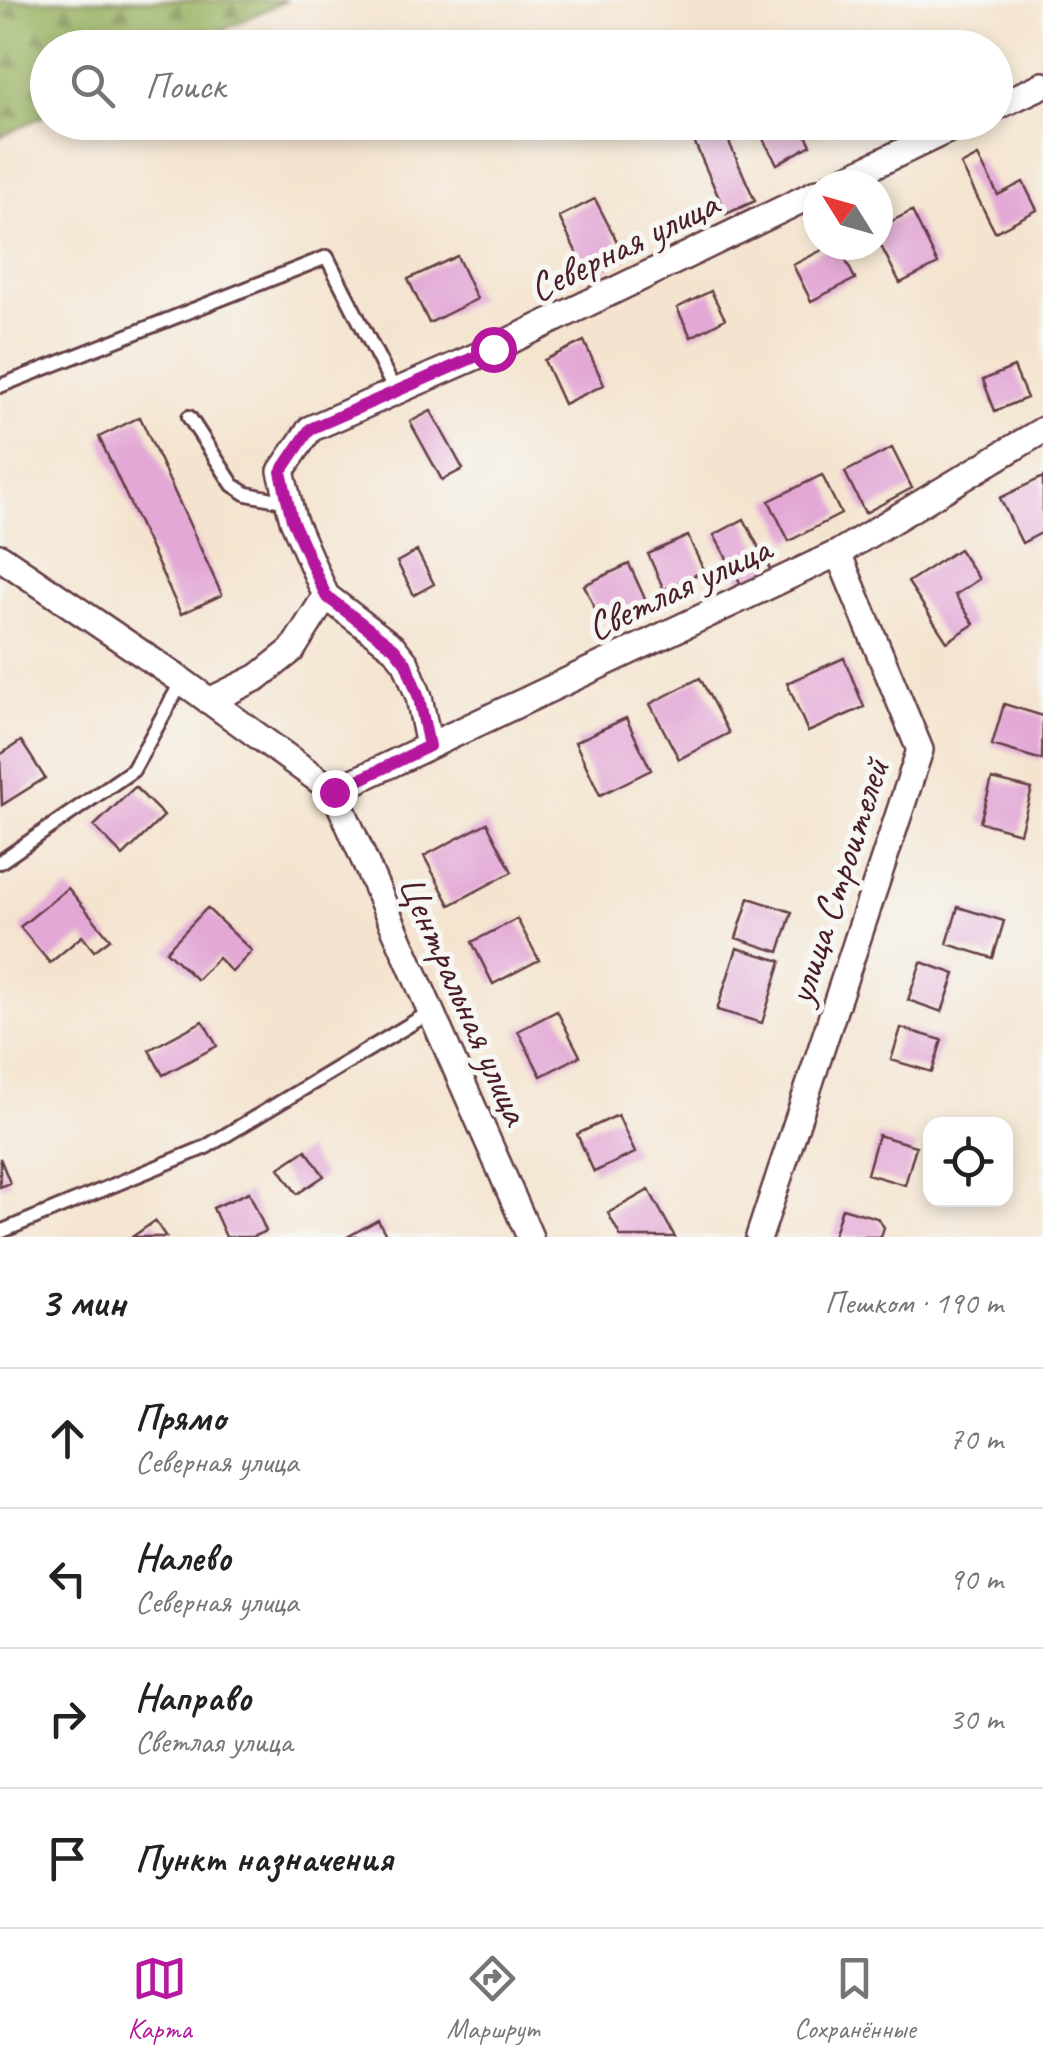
<!DOCTYPE html>
<html lang="ru">
<meta charset="utf-8">
<style>
body{margin:0;font-family:Caveat,sans-serif;background:#f6f6f6;color:#222}
.controls{position:absolute;right:30px;bottom:30px;display:grid;overflow:hidden;border-radius:20px;box-shadow:0 5px 15px #0003}
.controls button{width:90px;height:90px;display:grid;place-items:center;padding:0;border:0;border-bottom:2px solid #e0e0e0;background:#fff;color:#222;font:50px sans-serif}
.compass{position:absolute;left:803px;top:170px;width:90px;height:90px;border-radius:50%;background:#fff;box-shadow:0 5px 15px #0003;rotate:307deg}
.stop{position:absolute;width:30px;height:30px;margin:-22px;border:8px solid #b5179e;border-radius:50%;background:#fff}
.stop.end{background:#b5179e;border-color:#fff;box-shadow:0 2px 10px #0008}
.list{margin:0;padding:0;list-style:none}
h2{display:flex;justify-content:space-between;align-items:center;height:130px;margin:0;padding:0 40px;font-size:42px}
h2 small{font-size:32px;font-weight:400;color:#767676}
.list li{display:grid;grid-template-columns:65px 1fr auto;gap:30px;align-items:center;box-sizing:border-box;height:140px;padding:0 40px;border-top:2px solid #e0e0e0}
.list b{display:block;font-size:38px;white-space:nowrap}
.list p{margin:0;font-size:32px;white-space:nowrap;color:#767676}
.list em{font-size:32px;font-style:normal;color:#767676}
.icon{flex:none;width:55px;height:55px;fill:none;stroke:currentColor;stroke-width:2;stroke-linecap:round;stroke-linejoin:round}
.map{position:relative;flex:none;width:1043px;height:1237px;overflow:hidden}
.search{position:absolute;background:#fff;box-shadow:0 5px 15px #0003;left:30px;right:30px;top:30px;height:110px;display:flex;align-items:center;gap:25px;box-sizing:border-box;padding:0 35px;border-radius:55px;color:#767676;font-size:38px}
.sheet{height:690px;background:#fff}
nav{display:flex;justify-content:space-around;align-items:center;box-sizing:border-box;height:140px;border-top:2px solid #e0e0e0;background:#fff;font-size:28px;color:#767676}
nav a{display:grid;justify-items:center;gap:5px}
nav .on{color:#b5179e}
.map>svg:first-child{display:block}
.forest{fill:url(#forest-firs);stroke:#726847;stroke-width:2.5}
.building{fill:#e3a8d6}
.lines{fill:none;stroke-linecap:round;stroke-linejoin:round}
.lane-casing{stroke:#643d44;stroke-width:18}
.street-casing{stroke:#643d44;stroke-width:30}
.lane{stroke:#fff;stroke-width:12}
.street{stroke:#fff;stroke-width:25}
.route{stroke:#b5179e;stroke-width:12}
.labels{text-anchor:middle;stroke-width:10;stroke-linejoin:round;paint-order:stroke}
.street-label{font-size:40px;fill:#4a1f2b;stroke:#f6f6f2}
</style>
<div class="map">
<svg width="1043" height="1237" viewBox="0 0 1043 1237">
<defs>
<pattern id="forest-firs" width="22" height="20" patternUnits="userSpaceOnUse" patternTransform="scale(2.5)"><rect width="22" height="20" fill="#9ab263"/><path d="M5 1l3.5 6h-7zM16 11l3.5 6h-7z" fill="#809052"/></pattern>
</defs>
<rect width="100%" height="100%" fill="#f6f6f2"/>
<filter id="ink" filterUnits="userSpaceOnUse"><feTurbulence type="fractalNoise" baseFrequency=".01" numOctaves="2"/><feDisplacementMap in="SourceGraphic" scale="20" xChannelSelector="R" yChannelSelector="G"/><feConvolveMatrix kernelMatrix="1 2 1 2 8 2 1 2 1" color-interpolation-filters="sRGB"/></filter>
<filter id="wash" filterUnits="userSpaceOnUse"><feTurbulence type="fractalNoise" baseFrequency=".0048" numOctaves="4" result="noise"/><feDisplacementMap in="SourceGraphic" scale="40" xChannelSelector="R" yChannelSelector="G"/><feGaussianBlur stdDeviation="2.25" result="paint"/><feColorMatrix in="noise" values="0 0 0 0 0 0 0 0 0 0 0 0 0 0 0 0 0 1.4 0 .05"/><feComposite in="paint" operator="in"/></filter>
<g filter="url(#wash)">
<rect width="100%" height="100%" fill="#f4e4cf"/>
<path class="forest" d="M0 0H287L187 47 48 48 47 114 0 137Z"/>
<g id="blocks">
<path class="building" d="M789 122H799L811 145 777 164 762 137Z
M722 126 755 201 726 214 693 139Z
M978 156 998 195 1023 182 1037 210 995 232 961 165Z
M595 199 626 259 589 278 559 217Z
M912 211 938 264 900 283 878 240V228Z
M832 245H838L855 279 811 301 793 265Z
M457 256 477 299 429 323 408 279Z
M711 291 725 319 691 337 677 308Z
M584 341 604 385 564 404 544 360Z
M1014 367 1027 398 995 411 983 380Z
M431 411 463 469 442 480 410 422Z
M140 417 222 595 181 614 99 437Z
M892 448 912 488 865 513 845 472Z
M822 475 841 514 789 541 769 501Z
M1043 477V532L1022 543 1000 498Z
M744 519 771 571 742 586 714 535Z
M688 536 704 571 664 590 648 554Z
M959 549 979 579 955 595 974 624 947 642 908 582Z
M417 551 434 584 414 595 397 562Z
M629 564 646 601 601 622 584 585Z
M844 658 864 707 808 732 787 683Z
M700 678 729 733 679 759 650 704Z
M1004 704 1043 716 1042 760 992 745Z
M626 718 651 770 600 795 575 742Z
M21 741 45 778 2 805 0 755Z
M992 779 1032 789 1020 833 980 822Z
M135 787 164 816 123 856 94 826Z
M487 823 512 872 450 905 424 856Z
M68 888 110 939 94 951 82 936 50 963 20 927Z
M749 898 792 912 779 952 736 938Z
M958 907 1004 921 993 958 947 944Z
M207 908 252 951 232 972 218 958 197 980 166 951Z
M517 919 539 960 493 984 472 942Z
M737 948 781 961 762 1023 717 1010Z
M921 962 955 974 942 1012 908 1000Z
M557 1011 580 1056 541 1076 518 1031Z
M203 1021 217 1046 163 1075 149 1050Z
M901 1028 942 1040 932 1072 891 1060Z
M618 1115 635 1153 594 1172 577 1134Z
M878 1135 916 1146 905 1185 867 1174Z
M306 1150 324 1176 297 1194 279 1168Z
M0 1158 10 1183 0 1187Z
M649 1190 675 1237H621L608 1213Z
M249 1192 266 1231 252 1237H226L213 1208Z
M842 1208 877 1218 884 1227 881 1237H833Z
M378 1220 387 1237H347Z
M155 1221 166 1237H132Z"/>
</g>
</g>
<g filter="url(#ink)">
<use href="#blocks" fill-opacity="0" stroke="#643d44" stroke-width="2.5"/>
<g class="lines">
<defs>
<path id="lane" d="M0 386 327 257 395 391
M189 417 233 485 247 494 288 502
M0 862 133 770 182 681
M0 1232 206 1147 429 1013"/>
<path id="street" d="M996 107 1043 85
M833 185 964 122
M0 557 182 681 334 791
M209 701 258 677 292 650 326 596
M429 746 419 697 406 663 394 648 326 596 293 520 281 471 310 429 493 349 818 192
M334 791 838 553 1043 430
M334 791 530 1237
M759 1237 920 750 838 553"/>
</defs>
<use href="#lane" class="lane-casing"/>
<use href="#street" class="street-casing"/>
<use href="#lane" class="lane"/>
<use href="#street" class="street"/>
</g>
</g>
<g class="lines" filter="url(#ink)">
<path class="route" d="M334 792 429 746 419 698 406 663 394 648 326 596 292 520 281 472 310 429 493 349"/>
</g>
<g class="labels">
<g class="street-label">
<text transform="translate(623 245) rotate(-26)" y="14">Северная улица</text>
<text transform="translate(678 587) rotate(-25)" y="14">Светлая улица</text>
<text transform="translate(837 881) rotate(-72)" y="14">улица Строителей</text>
<text transform="translate(465 999) rotate(66)" y="14">Центральная улица</text>
</g>
</g>
</svg>
<div class="controls">
<button><svg class="icon" aria-label="locate" viewBox="0 0 24 24"><circle cx="12" cy="12" r="6"/><path d="M12 2v4M12 18v4M2 12h4M18 12h4"/></svg></button>
</div>
<svg class="compass" viewBox="-18 -18 36 36"><path d="M0-13l5 13h-10z" fill="#e53935"/><path d="M0 13l5-13h-10z" fill="#767676"/></svg>
<div class="stop" style="left:493px;top:349px"></div>
<div class="stop end" style="left:334px;top:792px"></div>
<div class="search"><svg class="icon" aria-label="search" viewBox="0 0 24 24"><circle cx="10" cy="10" r="6"/><path d="M15 15l6 6"/></svg>Поиск</div>
</div>
<section class="sheet">
<h2>3 мин<small>Пешком · 190 m</small></h2>
<ul class="list">
<li><svg class="icon" aria-label="ahead" viewBox="0 0 24 24"><path d="M12 20V5M6 11l6-6 6 6"/></svg><div><b>Прямо</b><p>Северная улица</p></div><em>70 m</em></li>
<li><svg class="icon" aria-label="left" viewBox="0 0 24 24"><path d="M17 20v-9H6M10 6l-5 5 5 5"/></svg><div><b>Налево</b><p>Северная улица</p></div><em>90 m</em></li>
<li><svg class="icon" aria-label="right" viewBox="0 0 24 24"><path d="M7 20v-9h11M14 6l5 5-5 5"/></svg><div><b>Направо</b><p>Светлая улица</p></div><em>30 m</em></li>
<li><svg class="icon" aria-label="arrive" viewBox="0 0 24 24"><path d="M6 21V4h12l-3 4 3 4H6"/></svg><div><b>Пункт назначения</b></div></li>
</ul>
</section>
<nav>
<a class="on"><svg class="icon" aria-label="map" viewBox="0 0 24 24"><path d="M3 6l6-2 6 2 6-2v14l-6 2-6-2-6 2zM9 4v14M15 6v14"/></svg>Карта</a>
<a><svg class="icon" aria-label="directions" viewBox="0 0 24 24"><path d="M12 3l9 9-9 9-9-9zM9 14v-3h6M13 9l2 2-2 2"/></svg>Маршрут</a>
<a><svg class="icon" aria-label="saved" viewBox="0 0 24 24"><path d="M7 4h10v16l-5-4-5 4z"/></svg>Сохранённые</a>
</nav>
